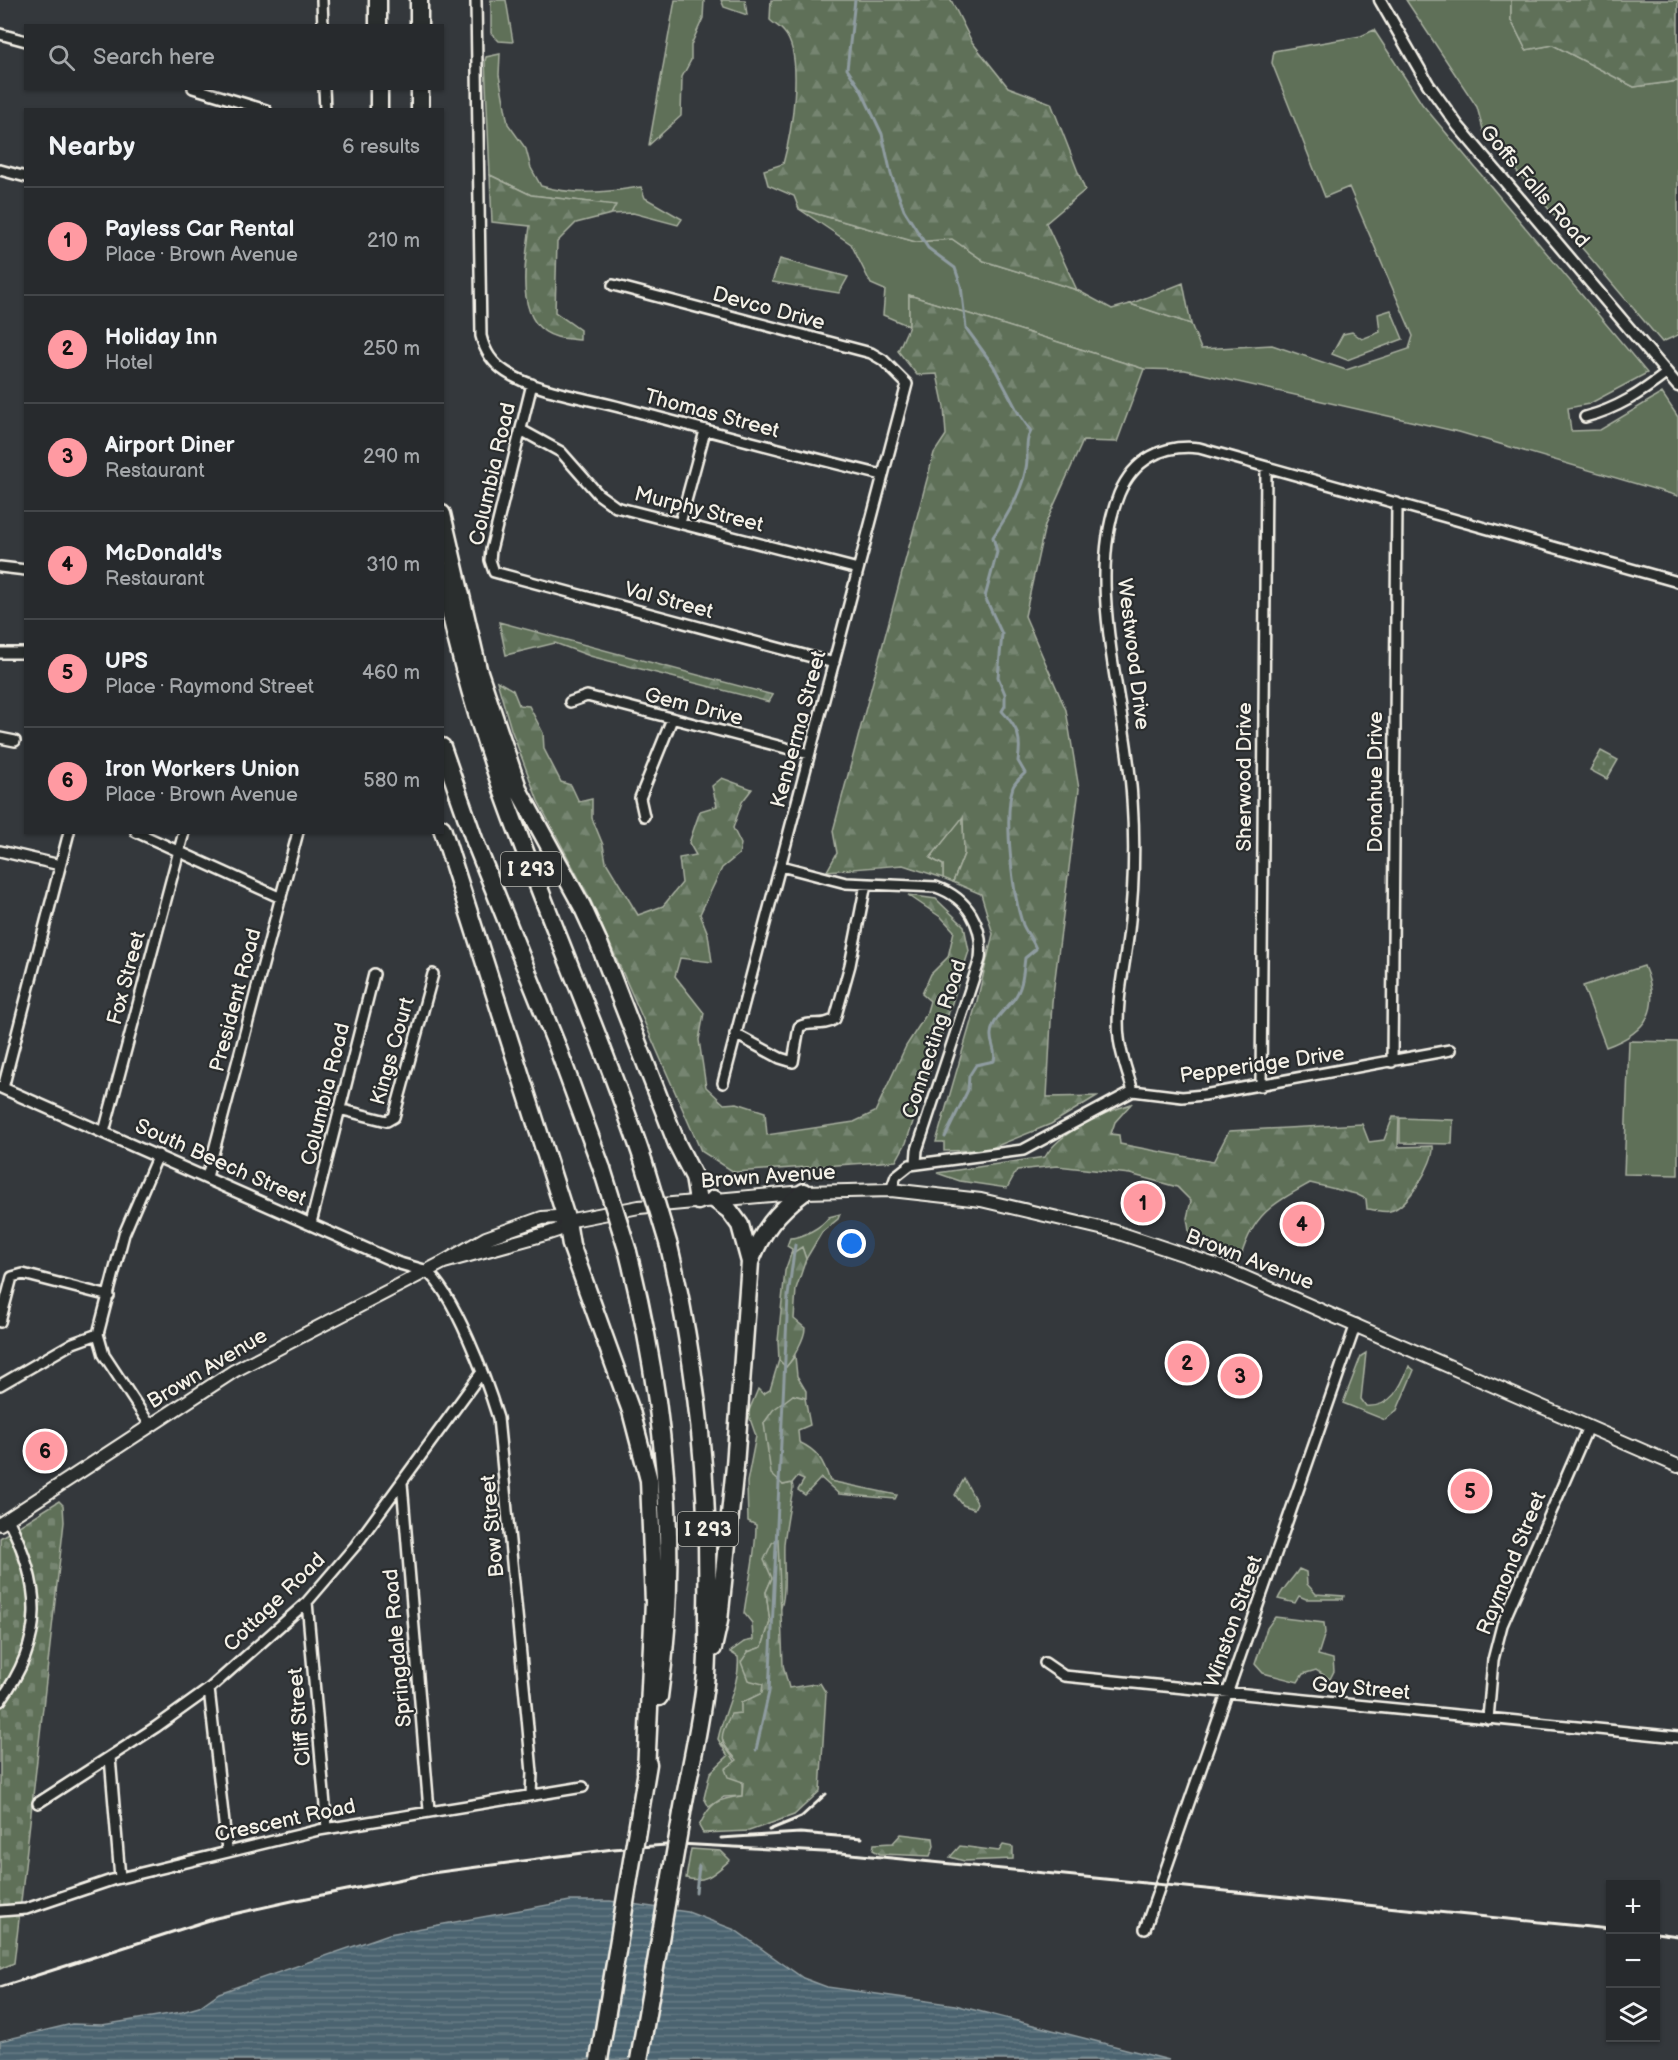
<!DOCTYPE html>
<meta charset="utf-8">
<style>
body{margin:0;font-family:"Balsamiq Sans",sans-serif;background:#333639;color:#f1f3f6}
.controls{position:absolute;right:18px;bottom:18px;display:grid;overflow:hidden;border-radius:0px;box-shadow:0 2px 4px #0004}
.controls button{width:54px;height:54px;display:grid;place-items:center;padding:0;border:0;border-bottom:2px solid #434649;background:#272a2d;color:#f1f3f6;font:30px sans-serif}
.you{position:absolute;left:852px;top:1244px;width:21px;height:21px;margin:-15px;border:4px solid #fff;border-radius:50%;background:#1a73e8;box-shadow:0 0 0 9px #1a73e833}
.badge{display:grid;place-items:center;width:39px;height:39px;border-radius:50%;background:#ff9aa2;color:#111;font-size:20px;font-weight:700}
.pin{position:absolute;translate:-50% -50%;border:3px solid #fff;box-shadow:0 2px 6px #0006}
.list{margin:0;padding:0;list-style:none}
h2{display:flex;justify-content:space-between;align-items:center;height:78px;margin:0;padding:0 24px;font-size:26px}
h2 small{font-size:20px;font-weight:400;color:#a4a7aa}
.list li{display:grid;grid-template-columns:39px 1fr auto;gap:18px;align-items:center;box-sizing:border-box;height:108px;padding:0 24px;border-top:2px solid #434649}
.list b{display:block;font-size:22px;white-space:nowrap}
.list p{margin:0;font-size:20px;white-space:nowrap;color:#a4a7aa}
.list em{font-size:20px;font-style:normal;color:#a4a7aa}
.icon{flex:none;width:33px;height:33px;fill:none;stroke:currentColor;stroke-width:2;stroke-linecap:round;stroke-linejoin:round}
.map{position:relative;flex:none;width:1678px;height:2060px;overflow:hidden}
.search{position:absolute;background:#272a2d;box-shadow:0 2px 4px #0004;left:24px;top:24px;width:420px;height:66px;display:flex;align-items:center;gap:15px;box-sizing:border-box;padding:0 21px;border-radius:0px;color:#a4a7aa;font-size:22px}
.panel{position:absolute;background:#272a2d;box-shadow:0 2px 4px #0004;left:24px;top:108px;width:420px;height:726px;border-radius:0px}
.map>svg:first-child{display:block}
.green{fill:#5e7059;stroke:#a9b0a0;stroke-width:1.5}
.forest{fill:url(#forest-firs);stroke:#a9b0a0;stroke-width:1.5}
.cemetery{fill:url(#cemetery-stones);stroke:#a9b0a0;stroke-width:1.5}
.park{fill:url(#park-dots);stroke:#a9b0a0;stroke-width:1.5}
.water{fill:url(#water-rules);stroke:#8f9ca0;stroke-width:1.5}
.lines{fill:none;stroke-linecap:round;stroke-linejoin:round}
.stream{stroke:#8f9ca0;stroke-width:3}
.minor-casing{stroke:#f4f1e8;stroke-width:14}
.tertiary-casing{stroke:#f4f1e8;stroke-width:15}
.secondary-casing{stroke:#f4f1e8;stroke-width:16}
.motorway-casing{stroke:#f4f1e8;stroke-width:21}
.minor{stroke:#2a2d2e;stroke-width:9}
.tertiary{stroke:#2a2d2e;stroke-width:10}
.secondary{stroke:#2a2d2e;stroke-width:12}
.motorway{stroke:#2a2d2e;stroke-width:16}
.rail{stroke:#f4f1e8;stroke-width:3}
.motorway-bridge-casing{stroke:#f4f1e8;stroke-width:21;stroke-linecap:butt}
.motorway-bridge{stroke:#2a2d2e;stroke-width:16}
.labels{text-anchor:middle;stroke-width:4.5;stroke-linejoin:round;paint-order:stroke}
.shield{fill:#2a2d2e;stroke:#b7b6b0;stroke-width:1.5}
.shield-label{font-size:20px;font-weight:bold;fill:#f4f1e8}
.street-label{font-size:21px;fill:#f4f1e8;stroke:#2a2d2e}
</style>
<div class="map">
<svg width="1678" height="2060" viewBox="0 0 1678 2060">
<defs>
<pattern id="forest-firs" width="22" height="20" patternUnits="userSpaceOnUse" patternTransform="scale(1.5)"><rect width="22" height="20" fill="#5e7059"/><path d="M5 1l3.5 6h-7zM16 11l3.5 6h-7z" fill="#768571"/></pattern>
<pattern id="cemetery-stones" width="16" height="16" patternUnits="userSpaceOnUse" patternTransform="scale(1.5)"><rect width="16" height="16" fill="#5e7059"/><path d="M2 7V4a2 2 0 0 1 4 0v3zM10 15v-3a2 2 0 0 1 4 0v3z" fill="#768571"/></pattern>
<pattern id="park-dots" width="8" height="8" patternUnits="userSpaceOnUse" patternTransform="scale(1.5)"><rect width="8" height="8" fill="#5e7059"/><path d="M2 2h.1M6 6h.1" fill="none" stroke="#768571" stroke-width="1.8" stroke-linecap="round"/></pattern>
<pattern id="water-rules" width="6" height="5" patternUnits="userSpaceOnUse" patternTransform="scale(1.5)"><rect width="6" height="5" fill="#4c6470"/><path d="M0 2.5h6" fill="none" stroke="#667b84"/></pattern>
</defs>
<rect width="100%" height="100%" fill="#34383c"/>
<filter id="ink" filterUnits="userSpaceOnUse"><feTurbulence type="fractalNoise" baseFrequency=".0167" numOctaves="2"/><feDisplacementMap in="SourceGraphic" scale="12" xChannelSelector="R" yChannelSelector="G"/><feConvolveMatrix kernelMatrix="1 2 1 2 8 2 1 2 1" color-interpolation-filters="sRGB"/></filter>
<g filter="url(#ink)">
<path class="green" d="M491 0H506L513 42 499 41 491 33Z
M675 0H704L703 18 691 45V60L682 77 681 116 649 145Z
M721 0H745L747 15 724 7Z
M1406 0H1511V20L1526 50 1553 45 1634 87 1678 81V335L1662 342 1484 133 1477 107Z
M1374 30 1422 104 1647 373 1589 404 1568 408 1571 431 1600 430 1662 393 1678 417V496L1459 432 1185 370 1144 369 909 295V326L883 315 885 290 871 284 851 244 799 209 916 242 952 239 984 261 1077 290 1112 309 1130 304 1191 324 1201 349 1272 345 1346 370 1409 349 1413 336 1349 187 1325 197 1272 63 1274 51 1361 36Z
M500 54 499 75 508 124 526 149 531 168 541 186C574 196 607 192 641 187L645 198 682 219 678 225 633 213 611 214 615 205 531 195 490 175 485 61 486 57Z
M1391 310 1403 339 1347 360 1332 354 1343 334 1352 332 1362 339 1380 332 1378 314Z
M963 816 964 854 953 882 943 878V865L930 858Z
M1644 966C1662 1008 1648 1032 1606 1047L1583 986Z
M1629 1041 1678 1042V1175L1624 1174Z
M1400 1118 1453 1120 1452 1144 1400 1143Z
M840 1214 838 1219 822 1232 806 1259 802 1248 791 1254 792 1249 787 1246 790 1238C802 1238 822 1227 829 1217Z
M1366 1353 1361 1399 1366 1406C1391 1408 1401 1387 1409 1366L1414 1370 1397 1410 1385 1420 1343 1403 1361 1356Z
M795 1356 797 1376 806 1391V1398L793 1395 764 1424 783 1485 792 1483 793 1488C790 1506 786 1525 784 1544 783 1563 787 1595 780 1610L778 1587 772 1578 766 1592 770 1622 762 1647 748 1652 763 1684 762 1694 741 1703 742 1713 722 1744C737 1760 744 1774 742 1796L724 1797 709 1807 704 1798 710 1773 728 1756 718 1739C723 1713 741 1682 738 1657L730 1652 744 1642 753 1640 752 1623 744 1613C748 1582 756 1556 756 1525L748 1521 747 1482 756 1436 748 1413 758 1389 763 1394 770 1390 779 1360 786 1367Z
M964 1479 977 1503 974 1509 963 1505 955 1495Z
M1299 1569 1306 1572 1307 1584 1316 1594 1344 1596 1343 1599H1306L1299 1596 1295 1603 1278 1599C1284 1586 1292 1580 1299 1569Z
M1275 1617 1324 1623 1325 1633 1318 1655 1333 1659 1334 1671 1330 1679 1316 1670 1303 1674 1298 1682 1263 1673 1255 1664 1267 1628Z"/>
<path class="forest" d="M771 0H951L972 42 1008 87 1051 103 1085 190 1046 223 1077 290 984 261 952 239 916 242 799 209 794 196 768 185 764 170 783 164C791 135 805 56 784 32 780 27 774 24 770 20Z
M1511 0H1678V81L1634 87 1553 45 1526 50 1511 20Z
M490 175 531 195 616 205 611 214 576 223 557 242 555 312 580 330V340C573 339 565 339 557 337 512 325 526 259 530 226L492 222Z
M780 259 848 277 839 293 772 282Z
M1183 283 1191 324 1130 304Z
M909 295 1144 369 1117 442 1083 441 1045 525 1025 616 1066 710 1079 789 1052 1002 1047 1097 1097 1096 1051 1124 987 1150 944 1151V1142H936L977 1001 993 934 981 894 953 882 964 854 963 817 930 858 943 865V878L903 865 827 871 837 853 833 831 934 453 946 435 944 407 937 374 917 375 898 351 909 326Z
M499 622 773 695 769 702 590 656 555 643 506 655Z
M497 681 513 690 519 705 529 706 543 733 544 749 561 782 571 785 579 802 592 799V818L603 845 606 862 638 915 663 906 682 883 679 858 696 855 689 843 700 811 717 806 712 786 722 778 752 789 742 802 733 828 741 844 739 854 722 868 700 914 708 934 712 962 680 958 675 976 704 1013 699 1040 706 1087 724 1104 737 1103 765 1112 767 1135 854 1122 875 1112 906 1046 926 1015 930 1001 922 994 931 974 948 957 954 931 942 918 908 895 936 899 964 926 969 951 906 1143 896 1161 734 1172 701 1151 592 903 538 801 511 729Z
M1131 1104 1115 1122 1111 1134 1119 1135 1120 1144 1213 1162 1229 1131 1362 1124 1369 1142 1384 1140 1393 1117H1399L1398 1147 1433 1146C1435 1162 1408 1207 1390 1211 1384 1213 1373 1209 1367 1209L1366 1199 1356 1194 1310 1183C1273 1204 1254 1213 1241 1256L1190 1237 1187 1218 1191 1201 1177 1187 1130 1174 1057 1166 1017 1170 1007 1188 960 1181 937 1173 1045 1157C1059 1132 1105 1112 1131 1104Z
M802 1247 806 1259 796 1289 794 1319 805 1328C805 1338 793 1359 786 1367L779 1360 778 1341 785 1271 791 1254Z
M793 1395 805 1398 810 1425 798 1430 799 1442C818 1451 823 1460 830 1481L897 1495 895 1499 839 1494 821 1478 805 1495 798 1490 804 1480 797 1477 792 1483 783 1485 771 1474 764 1423 773 1410Z
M778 1539 783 1665 789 1688 820 1683 826 1693 820 1791 794 1815 749 1831 703 1833 699 1826C711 1802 716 1799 742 1796L743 1782 728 1777 725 1769 737 1760C718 1739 719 1739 731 1714L741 1713V1703L762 1693 763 1684 748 1680 741 1662 748 1652 762 1647 770 1622 766 1592 772 1578 764 1560 772 1543Z
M901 1834 933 1838 934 1846 930 1856 880 1854 873 1850 874 1844 893 1843Z
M1003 1845 1013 1847V1859L964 1861 950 1857 960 1846 999 1851Z
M691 1849 721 1851 730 1860C716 1872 706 1884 686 1878Z"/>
<path class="cemetery" d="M59 1501 63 1505 64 1522 14 1963 0 1969V1538Z"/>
<path class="park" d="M1601 751 1618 760 1607 779 1590 770Z"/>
<path class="water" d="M570 1901H610L688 1912 735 1930 803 1978 827 1987 955 2005 1169 2060H0V2041L72 2024 102 2025 182 2012 199 2007 219 1993 389 1934Z"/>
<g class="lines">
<path class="stream" d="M855 0 847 69 861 90 882 134 891 174 904 210 928 248 955 268 961 286 966 328 993 365 1019 414 1031 431C1024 443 1029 454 1026 468 1022 491 1006 518 993 537L997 552 985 597 1002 634 998 677 1005 694V706L1002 711C1018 728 1022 738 1018 761L1025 773C1021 777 1015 782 1013 787 1003 815 1013 897 1023 925 1027 934 1033 940 1036 949L1025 958C1023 973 1023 987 1014 999 1006 1009 992 1020 991 1034 990 1045 997 1050 994 1061L976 1065 969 1076 968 1090 945 1137
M756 1750 769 1692 788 1296 795 1245
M696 1892 699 1866"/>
<defs>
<path id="minor" d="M322 0 323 26
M476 0 481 336C485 352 492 363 506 372 536 392 588 398 623 408 709 431 796 454 882 475
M0 34 26 41
M193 88 266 110
M324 88 325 110
M0 170 26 177
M613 285 871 353 883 360 907 384 723 1083
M532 384 491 550 490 560 494 572 834 663
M1585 417C1617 409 1641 393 1667 373
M521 430 561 452 598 494 616 507 858 569
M680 523 705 431
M0 567 26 570
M0 653H26
M570 702 587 696 809 754
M0 738 15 741
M644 816 640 798 672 719
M136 832 281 898
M0 851 60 865
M781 866 846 883 936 887C968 898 984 926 980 959L917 1150 916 1163
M735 1034 780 1058 793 1062 799 1027C810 1020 822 1028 835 1019L850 965 866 884
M1392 1062 1397 503
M1261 1086 1266 468
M3 1088 69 832
M1133 1091C1128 1074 1121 1056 1119 1038 1115 1004 1125 965 1129 930 1134 887 1135 842 1132 799 1127 704 1083 583 1119 494 1134 459 1163 444 1199 448L1678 582
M339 1109 387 1121 394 1117 433 974
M104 1132 184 832
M207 1177 298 832
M891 1190 896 1176 910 1165 1023 1150 1133 1091 1182 1097 1204 1095 1450 1050
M311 1223 374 974
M426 1271C454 1292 487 1382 498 1418L527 1717 532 1773 531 1795
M0 1322 12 1277 23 1274 109 1296
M0 1385 73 1343 98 1334
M150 1425 104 1355 98 1334 124 1234 158 1155
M402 1483 429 1810
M307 1602 327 1828
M1045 1663 1064 1676 1678 1737
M209 1689 227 1850
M0 1701C46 1639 42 1585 8 1519
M1488 1719 1493 1660 1502 1625 1588 1427
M110 1757 120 1878
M38 1803 156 1727 209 1689 307 1602 355 1546 482 1372
M0 1911 26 1909 112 1880 319 1830 583 1787
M1145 1929 1356 1324"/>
<path id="tertiary" d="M1380 0 1428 84 1458 126 1678 386
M0 1087 398 1263 426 1271"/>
<path id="secondary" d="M444 1262 549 1233 558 1230 567 1221 639 1207 804 1192 891 1190 981 1200 1113 1231 1221 1267 1678 1466
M0 1524 234 1371 444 1262 486 1238 542 1218 556 1217 567 1221"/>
<path id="motorway" d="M378 0V26
M419 0V26
M379 88V110
M420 88V110
M442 514 478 669 519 791 582 906 598 941 677 1144 694 1177 698 1201
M442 571C479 778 577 963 643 1160
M442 747 475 842 557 1046 602 1169
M442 828 567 1221 571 1245 631 1411 649 1480 654 1602 646 1772
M669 1246C697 1367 710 1486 707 1611 707 1632 708 1653 706 1674 702 1720 690 1767 682 1813
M628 1252C664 1397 680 1548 659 1697
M750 1262C762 1231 777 1212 804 1192
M713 1648 719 1621 735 1466 750 1262 740 1225 729 1210 714 1199
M640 1812 648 1764"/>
</defs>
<use href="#minor" class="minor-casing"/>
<use href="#tertiary" class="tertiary-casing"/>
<use href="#secondary" class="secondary-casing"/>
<use href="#motorway" class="motorway-casing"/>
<use href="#minor" class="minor"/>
<use href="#tertiary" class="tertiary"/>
<use href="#secondary" class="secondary"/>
<use href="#motorway" class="motorway"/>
<path class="rail" d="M769 1830 801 1817 826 1794
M721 1838 800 1833 862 1838
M1656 1933 1678 1936
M0 1987 216 1918 292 1901 432 1873 613 1849 679 1844 841 1853 1610 1929"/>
<defs>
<path id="motorway-bridge" d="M643 1160 669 1246
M602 1169 628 1252
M599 2060 640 1812
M639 2060 682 1813"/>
</defs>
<use href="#motorway-bridge" class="motorway-bridge-casing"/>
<use href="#motorway-bridge" class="motorway-bridge"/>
</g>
</g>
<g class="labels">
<g class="shield">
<rect x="501" y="852" width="60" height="34" rx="4.5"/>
<rect x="678" y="1512" width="60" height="34" rx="4.5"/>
</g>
<g class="shield-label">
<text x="531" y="876">I 293</text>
<text x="708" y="1536">I 293</text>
</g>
<g class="street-label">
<text transform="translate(1535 186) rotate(49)" y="7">Goffs Falls Road</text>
<text transform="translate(769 308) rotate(15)" y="7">Devco Drive</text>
<text transform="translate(712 413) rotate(15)" y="7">Thomas Street</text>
<text transform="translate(492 474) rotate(-77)" y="7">Columbia Road</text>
<text transform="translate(699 509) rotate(14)" y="7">Murphy Street</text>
<text transform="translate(669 600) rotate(15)" y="7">Val Street</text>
<text transform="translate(1134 654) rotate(83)" y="7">Westwood Drive</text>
<text transform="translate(694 706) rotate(14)" y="7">Gem Drive</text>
<text transform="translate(798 729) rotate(-75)" y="7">Kenberma Street</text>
<text transform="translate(1244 777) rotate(-90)" y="7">Sherwood Drive</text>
<text transform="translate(1375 782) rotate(-90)" y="7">Donahue Drive</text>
<text transform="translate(126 978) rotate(-75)" y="7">Fox Street</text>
<text transform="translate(235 1000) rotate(-75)" y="7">President Road</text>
<text transform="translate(934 1039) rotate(-72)" y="7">Connecting Road</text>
<text transform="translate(392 1051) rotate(-74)" y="7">Kings Court</text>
<text transform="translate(1262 1064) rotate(-8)" y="7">Pepperidge Drive</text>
<text transform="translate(325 1094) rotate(-76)" y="7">Columbia Road</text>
<text transform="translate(221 1162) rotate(24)" y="7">South Beech Street</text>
<text transform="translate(768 1176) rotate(-4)" y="7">Brown Avenue</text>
<text transform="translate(1250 1259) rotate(21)" y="7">Brown Avenue</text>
<text transform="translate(207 1368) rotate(-31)" y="7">Brown Avenue</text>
<text transform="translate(492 1526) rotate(-95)" y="7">Bow Street</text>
<text transform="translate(1511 1563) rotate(-68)" y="7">Raymond Street</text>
<text transform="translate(274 1602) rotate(-44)" y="7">Cottage Road</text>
<text transform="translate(1233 1621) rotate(-71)" y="7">Winston Street</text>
<text transform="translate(397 1648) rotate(-95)" y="7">Springdale Road</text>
<text transform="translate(1361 1688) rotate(5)" y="7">Gay Street</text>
<text transform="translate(299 1717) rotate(-95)" y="7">Cliff Street</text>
<text transform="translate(285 1820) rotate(-12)" y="7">Crescent Road</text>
</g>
</g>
</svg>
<div class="controls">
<button>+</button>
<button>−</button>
<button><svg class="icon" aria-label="layers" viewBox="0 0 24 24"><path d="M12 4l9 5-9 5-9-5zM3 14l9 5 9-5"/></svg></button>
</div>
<div class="you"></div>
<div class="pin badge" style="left:1143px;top:1203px">1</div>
<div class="pin badge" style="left:1187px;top:1363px">2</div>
<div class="pin badge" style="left:1240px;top:1376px">3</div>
<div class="pin badge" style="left:1302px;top:1224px">4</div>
<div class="pin badge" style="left:1470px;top:1491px">5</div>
<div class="pin badge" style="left:45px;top:1451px">6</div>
<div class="search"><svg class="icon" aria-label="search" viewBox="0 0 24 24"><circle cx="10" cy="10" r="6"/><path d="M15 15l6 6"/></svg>Search here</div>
<section class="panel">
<h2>Nearby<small>6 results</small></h2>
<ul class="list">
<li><span class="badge">1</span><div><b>Payless Car Rental</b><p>Place · Brown Avenue</p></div><em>210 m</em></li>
<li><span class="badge">2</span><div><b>Holiday Inn</b><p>Hotel</p></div><em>250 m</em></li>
<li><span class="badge">3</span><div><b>Airport Diner</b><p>Restaurant</p></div><em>290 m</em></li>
<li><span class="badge">4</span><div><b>McDonald's</b><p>Restaurant</p></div><em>310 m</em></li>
<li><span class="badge">5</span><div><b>UPS</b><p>Place · Raymond Street</p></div><em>460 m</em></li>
<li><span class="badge">6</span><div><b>Iron Workers Union</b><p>Place · Brown Avenue</p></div><em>580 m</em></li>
</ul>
</section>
</div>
